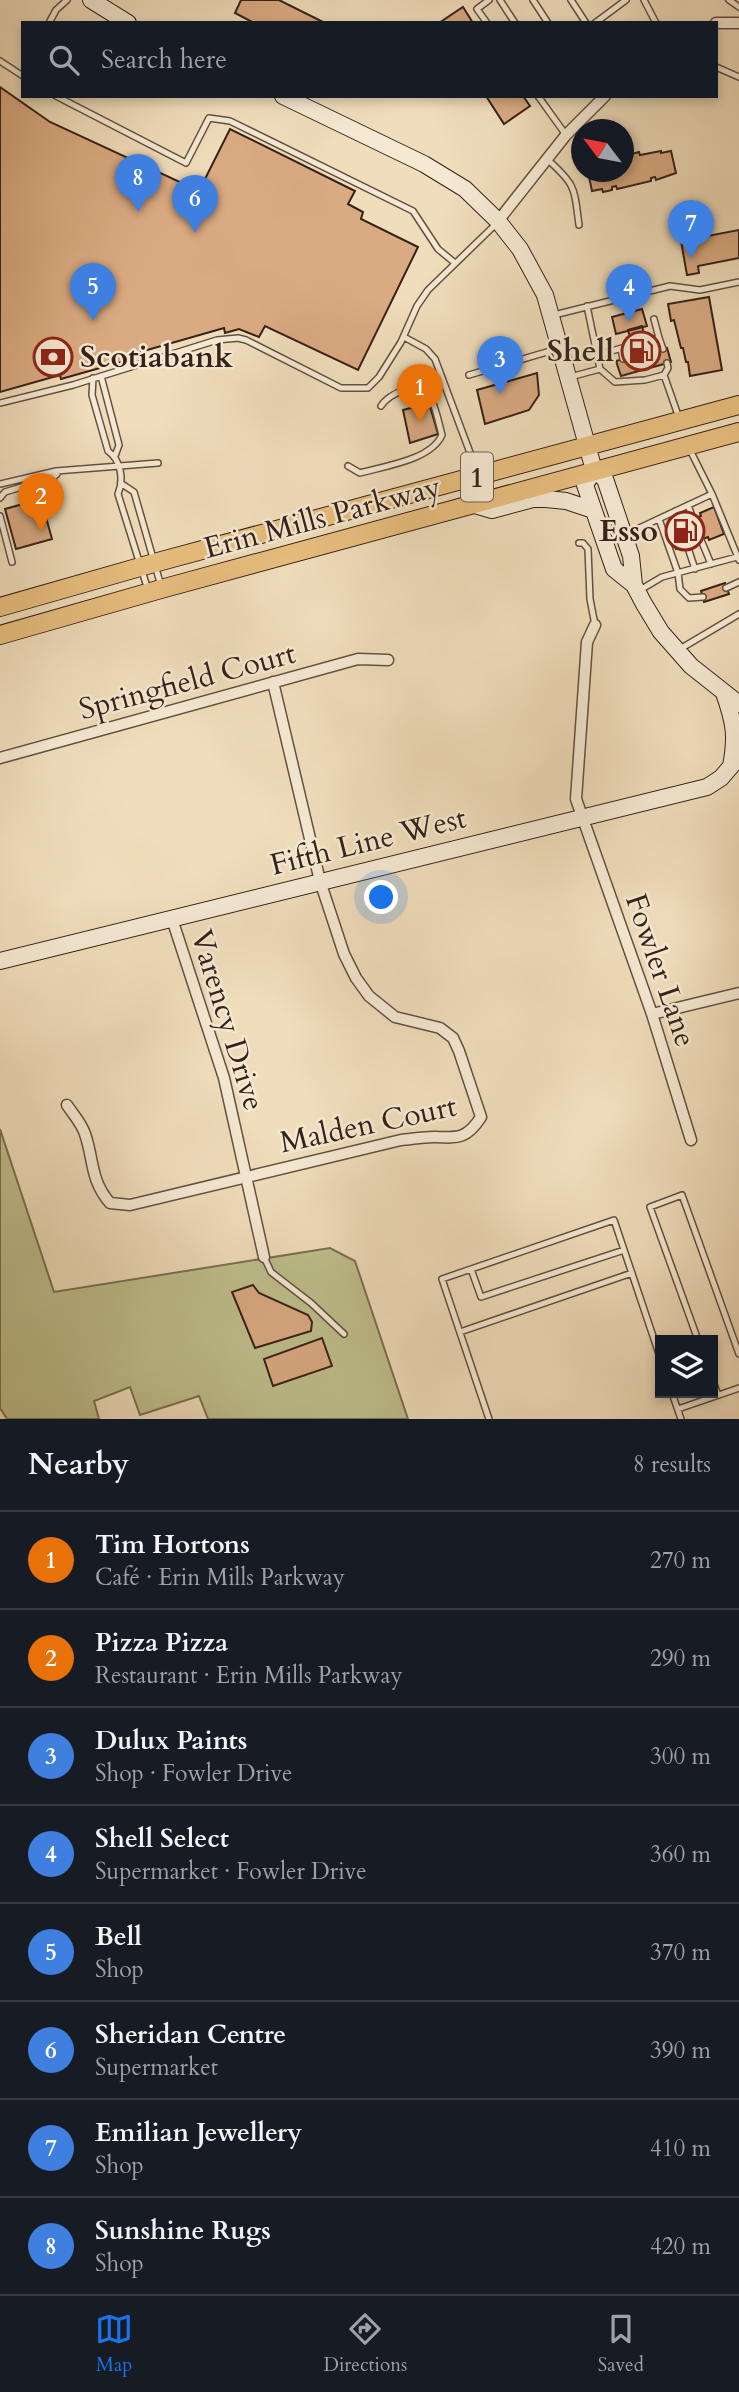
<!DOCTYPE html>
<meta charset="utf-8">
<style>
body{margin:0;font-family:Cardo,serif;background:#20242c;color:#f1f3f6}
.controls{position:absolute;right:21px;bottom:21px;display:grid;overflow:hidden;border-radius:0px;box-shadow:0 4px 10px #0003}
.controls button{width:63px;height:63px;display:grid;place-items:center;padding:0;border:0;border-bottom:2px solid #363941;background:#171b24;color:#f1f3f6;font:35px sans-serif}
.compass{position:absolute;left:571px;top:119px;width:63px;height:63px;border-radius:50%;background:#171b24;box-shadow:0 4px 10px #0003;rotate:302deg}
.you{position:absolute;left:382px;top:898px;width:24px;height:24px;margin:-18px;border:5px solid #fff;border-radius:50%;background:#1a73e8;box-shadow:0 0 0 10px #1a73e833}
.badge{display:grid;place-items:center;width:46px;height:46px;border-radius:50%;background:#1a73e8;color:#fff;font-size:23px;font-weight:700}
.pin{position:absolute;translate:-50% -58px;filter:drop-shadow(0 2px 4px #0008)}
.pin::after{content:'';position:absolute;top:37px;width:24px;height:21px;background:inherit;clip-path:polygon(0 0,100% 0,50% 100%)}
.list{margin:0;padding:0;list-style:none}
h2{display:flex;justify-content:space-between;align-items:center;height:91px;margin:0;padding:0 28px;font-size:30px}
h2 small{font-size:23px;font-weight:400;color:#9ea1a6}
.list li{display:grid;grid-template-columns:46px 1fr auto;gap:21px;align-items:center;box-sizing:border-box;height:98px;padding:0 28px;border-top:2px solid #363941}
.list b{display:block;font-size:26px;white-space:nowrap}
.list p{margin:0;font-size:23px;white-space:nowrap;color:#9ea1a6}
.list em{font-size:23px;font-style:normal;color:#9ea1a6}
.icon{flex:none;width:38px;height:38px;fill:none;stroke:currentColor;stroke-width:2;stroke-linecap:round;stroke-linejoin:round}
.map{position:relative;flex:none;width:739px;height:1419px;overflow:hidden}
.search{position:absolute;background:#171b24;box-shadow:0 4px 10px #0003;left:21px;right:21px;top:21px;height:77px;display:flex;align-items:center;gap:18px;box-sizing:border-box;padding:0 24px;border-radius:0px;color:#9ea1a6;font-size:26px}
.sheet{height:875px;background:#171b24}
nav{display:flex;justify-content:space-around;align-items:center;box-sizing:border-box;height:98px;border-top:2px solid #363941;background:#171b24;font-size:19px;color:#9ea1a6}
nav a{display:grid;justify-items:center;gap:4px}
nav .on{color:#1a73e8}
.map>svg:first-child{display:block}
.green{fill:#bebf8c;stroke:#7a7052;stroke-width:2}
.building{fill:#daaa82;stroke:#362119;stroke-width:2}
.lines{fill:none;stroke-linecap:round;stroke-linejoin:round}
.lane-casing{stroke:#645042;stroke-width:8}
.street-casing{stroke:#645042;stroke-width:13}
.secondary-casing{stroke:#362119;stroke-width:18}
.primary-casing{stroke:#362119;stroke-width:20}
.lane{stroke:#f5e9d3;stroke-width:5}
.street{stroke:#f5e9d3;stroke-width:10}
.secondary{stroke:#f5e9d3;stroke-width:16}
.primary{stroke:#e8be7e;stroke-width:18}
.labels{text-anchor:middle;stroke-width:5;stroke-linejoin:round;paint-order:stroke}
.shield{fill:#f5e9d3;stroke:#6f5d51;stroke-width:2}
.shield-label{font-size:28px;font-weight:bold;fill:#362119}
.poi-label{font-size:30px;font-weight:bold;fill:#362119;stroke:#f5e9d3;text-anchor:end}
.street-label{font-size:30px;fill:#362119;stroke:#f5e9d3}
</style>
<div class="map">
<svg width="739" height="1419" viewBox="0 0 739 1419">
<rect width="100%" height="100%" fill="#f0ddbb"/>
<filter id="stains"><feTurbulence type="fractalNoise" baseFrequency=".00286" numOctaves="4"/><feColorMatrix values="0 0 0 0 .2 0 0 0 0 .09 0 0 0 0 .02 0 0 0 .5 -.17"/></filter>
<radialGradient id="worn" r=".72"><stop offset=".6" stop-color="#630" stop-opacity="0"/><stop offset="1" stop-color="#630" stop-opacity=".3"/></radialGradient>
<path class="green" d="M0 1129 54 1292 330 1248 355 1261 408 1419H208L199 1396 140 1415 130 1387 94 1401 99 1419H7L0 1408Z"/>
<path class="building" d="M241 0H279L325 23H254L235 13Z
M463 7 473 23H439Z
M0 87 50 122 199 191 230 129 355 191 348 204 363 212 361 219 418 247 358 370 265 326 259 337 239 329 225 333 224 328 126 356 125 361 61 379 60 375 0 392Z
M486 96H523L530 106 504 124Z
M661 151V153L671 151 676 173 656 180 655 177 651 178V181L617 189 616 186 612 187V190L603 192 602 189 592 191 588 172H624V156L639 152 640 155Z
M739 230V258L698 266 699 273 687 275 681 241Z
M709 297 722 370 690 376 688 362H686L683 348H681L674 320 671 321 668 304Z
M642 309 647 326 616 334 612 317Z
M642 326 649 353 667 348 671 362 621 376 616 361 635 356 628 330Z
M537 373 539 395 529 410 485 424 477 390Z
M429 403 438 434 410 443 403 410Z
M41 499 52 539 16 549 5 509Z
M714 507 724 534 709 540 708 537 676 549 668 528 701 516 700 513Z
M725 583 729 594 704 602 701 591Z
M253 1285 259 1293 308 1315 312 1322 311 1331 255 1348 232 1292Z
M322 1338 332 1366 273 1386 264 1359Z"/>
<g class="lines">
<defs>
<path id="lane" d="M500 0 515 23
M533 0 548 23
M571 0 586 23
M644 0 656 23
M729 0 739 7
M49 23 56 10 67 0
M487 23 477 9 489 0
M595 23 626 0
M0 61 23 76
M716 67 739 77
M56 96 186 163 209 118 230 121 413 211 438 249 455 263
M538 96 566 135
M547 159C576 185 574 187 579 225
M554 315 670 286 700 290 739 282
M404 337 426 349 435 359 478 474
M659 338 663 349
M646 341 659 338 654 319
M648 341 651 352
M621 349 623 359
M598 355 632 345
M600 369 615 382 645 380 664 375 679 418
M469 375 557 349
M664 375 668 368 667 363
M101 376 119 445 115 456
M570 377 600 369 587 306
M93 378 92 395 108 451C121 460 124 480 118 494L148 590
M0 403 73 385 217 340 238 338 246 340 341 388H368L379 377 401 342 417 306 428 290 498 222
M348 466 360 473C385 466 431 460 442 435 439 424 436 407 430 397 418 380 389 393 381 406
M0 484 56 471 158 463
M122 484 134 492 161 586
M712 494 739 560
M0 498 5 492 54 477 57 474 56 471
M688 505 693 519
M675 511 680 524
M0 516 12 562
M659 519 678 573 680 589 689 598 703 597
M635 530 712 494 689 448
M701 540 711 564
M579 543H583L588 549 590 599 595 625
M687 545 695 569
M726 588 739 582
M640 590 662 577 737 557
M680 649 739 614
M264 1257 271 1272 311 1303 344 1334
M471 1269 481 1297 624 1250
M460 1332 632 1273
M698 1340 650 1207 682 1195 739 1354
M713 1381 718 1395
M672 1393 681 1419
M678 1409 739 1388
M489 1419 442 1279 614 1220 660 1357"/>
<path id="street" d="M716 23H739
M498 221 566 135 605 96
M595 625 587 642 576 799 652 1014 691 1140
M0 758 358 659 388 660
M172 919 224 1078 264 1257
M652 1014 739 993
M67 1105C73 1114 82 1124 85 1134 94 1160 90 1180 110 1203L130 1205 401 1140C412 1139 423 1137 434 1137 458 1138 467 1139 481 1117L459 1051 453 1038 440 1028 395 1017 369 996 356 978 344 954 320 881 273 682"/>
<path id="secondary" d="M91 0 128 23
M283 96 424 164 465 189 498 221 520 249 545 295 594 470
M594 470 605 479 631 556 634 585 644 604 661 632 691 666 739 704
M594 470 585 485 614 569 634 585
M475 505 492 510 533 499H546L566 501 593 510
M724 693C734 722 737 735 731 766
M0 961 707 787 721 778 739 757"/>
<path id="primary" d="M0 607 154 563 739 405
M0 635 161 589 739 432"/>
</defs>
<use href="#lane" class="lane-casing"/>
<use href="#street" class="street-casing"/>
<use href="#secondary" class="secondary-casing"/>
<use href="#primary" class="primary-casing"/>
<use href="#lane" class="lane"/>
<use href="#street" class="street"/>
<use href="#secondary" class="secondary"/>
<use href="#primary" class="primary"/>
</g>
<defs>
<symbol id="fuel-ring" viewBox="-11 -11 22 22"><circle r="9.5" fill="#f5e9d3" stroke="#8f2418" stroke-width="1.5"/><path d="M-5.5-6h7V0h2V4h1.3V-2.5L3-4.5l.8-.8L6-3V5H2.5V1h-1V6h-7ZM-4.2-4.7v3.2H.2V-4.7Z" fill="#8f2418"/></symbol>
<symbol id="bank-ring" viewBox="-11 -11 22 22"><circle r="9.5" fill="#f5e9d3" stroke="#8f2418" stroke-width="1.5"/><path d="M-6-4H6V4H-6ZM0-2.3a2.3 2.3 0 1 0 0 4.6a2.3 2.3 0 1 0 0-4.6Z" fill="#8f2418"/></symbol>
</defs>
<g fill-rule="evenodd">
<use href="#fuel-ring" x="619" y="329" width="44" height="44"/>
<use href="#bank-ring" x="31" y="335" width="44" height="44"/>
<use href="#fuel-ring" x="663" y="509" width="44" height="44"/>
</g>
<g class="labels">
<rect class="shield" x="461" y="452.5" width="32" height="49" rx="5"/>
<g class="shield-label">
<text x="477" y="487">1</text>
</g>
<g class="poi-label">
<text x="614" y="361">Shell</text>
<text x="80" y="367" text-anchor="start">Scotiabank</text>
<text x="658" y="541">Esso</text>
</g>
<g class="street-label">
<text transform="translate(322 517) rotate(-15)" y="10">Erin Mills Parkway</text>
<text transform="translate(187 681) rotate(-15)" y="10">Springfield Court</text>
<text transform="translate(368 841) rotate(-14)" y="10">Fifth Line West</text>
<text transform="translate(661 970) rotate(71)" y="10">Fowler Lane</text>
<text transform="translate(228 1020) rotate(73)" y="10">Varency Drive</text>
<text transform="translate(368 1124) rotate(-12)" y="10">Malden Court</text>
</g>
</g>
<rect width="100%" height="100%" filter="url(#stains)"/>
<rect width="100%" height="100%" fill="url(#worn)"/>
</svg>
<div class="controls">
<button><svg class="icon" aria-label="layers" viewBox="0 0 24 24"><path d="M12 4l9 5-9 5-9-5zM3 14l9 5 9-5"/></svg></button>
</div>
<svg class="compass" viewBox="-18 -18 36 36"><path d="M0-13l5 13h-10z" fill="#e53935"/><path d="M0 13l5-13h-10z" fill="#9ea1a6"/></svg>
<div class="you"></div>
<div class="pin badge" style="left:420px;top:422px;background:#e8710a">1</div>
<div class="pin badge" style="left:41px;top:531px;background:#e8710a">2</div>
<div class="pin badge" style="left:500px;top:394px;background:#3f7fe0">3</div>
<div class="pin badge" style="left:629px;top:322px;background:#3f7fe0">4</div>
<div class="pin badge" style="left:93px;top:321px;background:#3f7fe0">5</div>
<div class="pin badge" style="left:195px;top:233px;background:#3f7fe0">6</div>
<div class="pin badge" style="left:691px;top:258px;background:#3f7fe0">7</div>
<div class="pin badge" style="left:138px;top:212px;background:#3f7fe0">8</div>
<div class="search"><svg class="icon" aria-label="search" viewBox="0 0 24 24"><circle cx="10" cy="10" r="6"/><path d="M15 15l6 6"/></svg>Search here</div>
</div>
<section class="sheet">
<h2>Nearby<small>8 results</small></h2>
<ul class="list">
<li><span class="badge" style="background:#e8710a">1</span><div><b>Tim Hortons</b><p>Café · Erin Mills Parkway</p></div><em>270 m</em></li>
<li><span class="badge" style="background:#e8710a">2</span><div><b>Pizza Pizza</b><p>Restaurant · Erin Mills Parkway</p></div><em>290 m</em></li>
<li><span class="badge" style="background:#3f7fe0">3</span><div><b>Dulux Paints</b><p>Shop · Fowler Drive</p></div><em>300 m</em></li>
<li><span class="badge" style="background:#3f7fe0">4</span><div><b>Shell Select</b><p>Supermarket · Fowler Drive</p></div><em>360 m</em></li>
<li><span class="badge" style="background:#3f7fe0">5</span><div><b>Bell</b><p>Shop</p></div><em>370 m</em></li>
<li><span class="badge" style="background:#3f7fe0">6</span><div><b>Sheridan Centre</b><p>Supermarket</p></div><em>390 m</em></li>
<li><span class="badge" style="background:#3f7fe0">7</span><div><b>Emilian Jewellery</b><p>Shop</p></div><em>410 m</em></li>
<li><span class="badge" style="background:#3f7fe0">8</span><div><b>Sunshine Rugs</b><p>Shop</p></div><em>420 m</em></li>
</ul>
</section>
<nav>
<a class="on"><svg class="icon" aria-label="map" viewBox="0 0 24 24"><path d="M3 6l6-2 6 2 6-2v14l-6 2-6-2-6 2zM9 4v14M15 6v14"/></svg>Map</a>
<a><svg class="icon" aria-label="directions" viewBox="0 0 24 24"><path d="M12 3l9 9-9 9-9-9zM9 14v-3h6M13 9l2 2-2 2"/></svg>Directions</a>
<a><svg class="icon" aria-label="saved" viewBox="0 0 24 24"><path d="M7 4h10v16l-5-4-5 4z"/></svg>Saved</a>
</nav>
